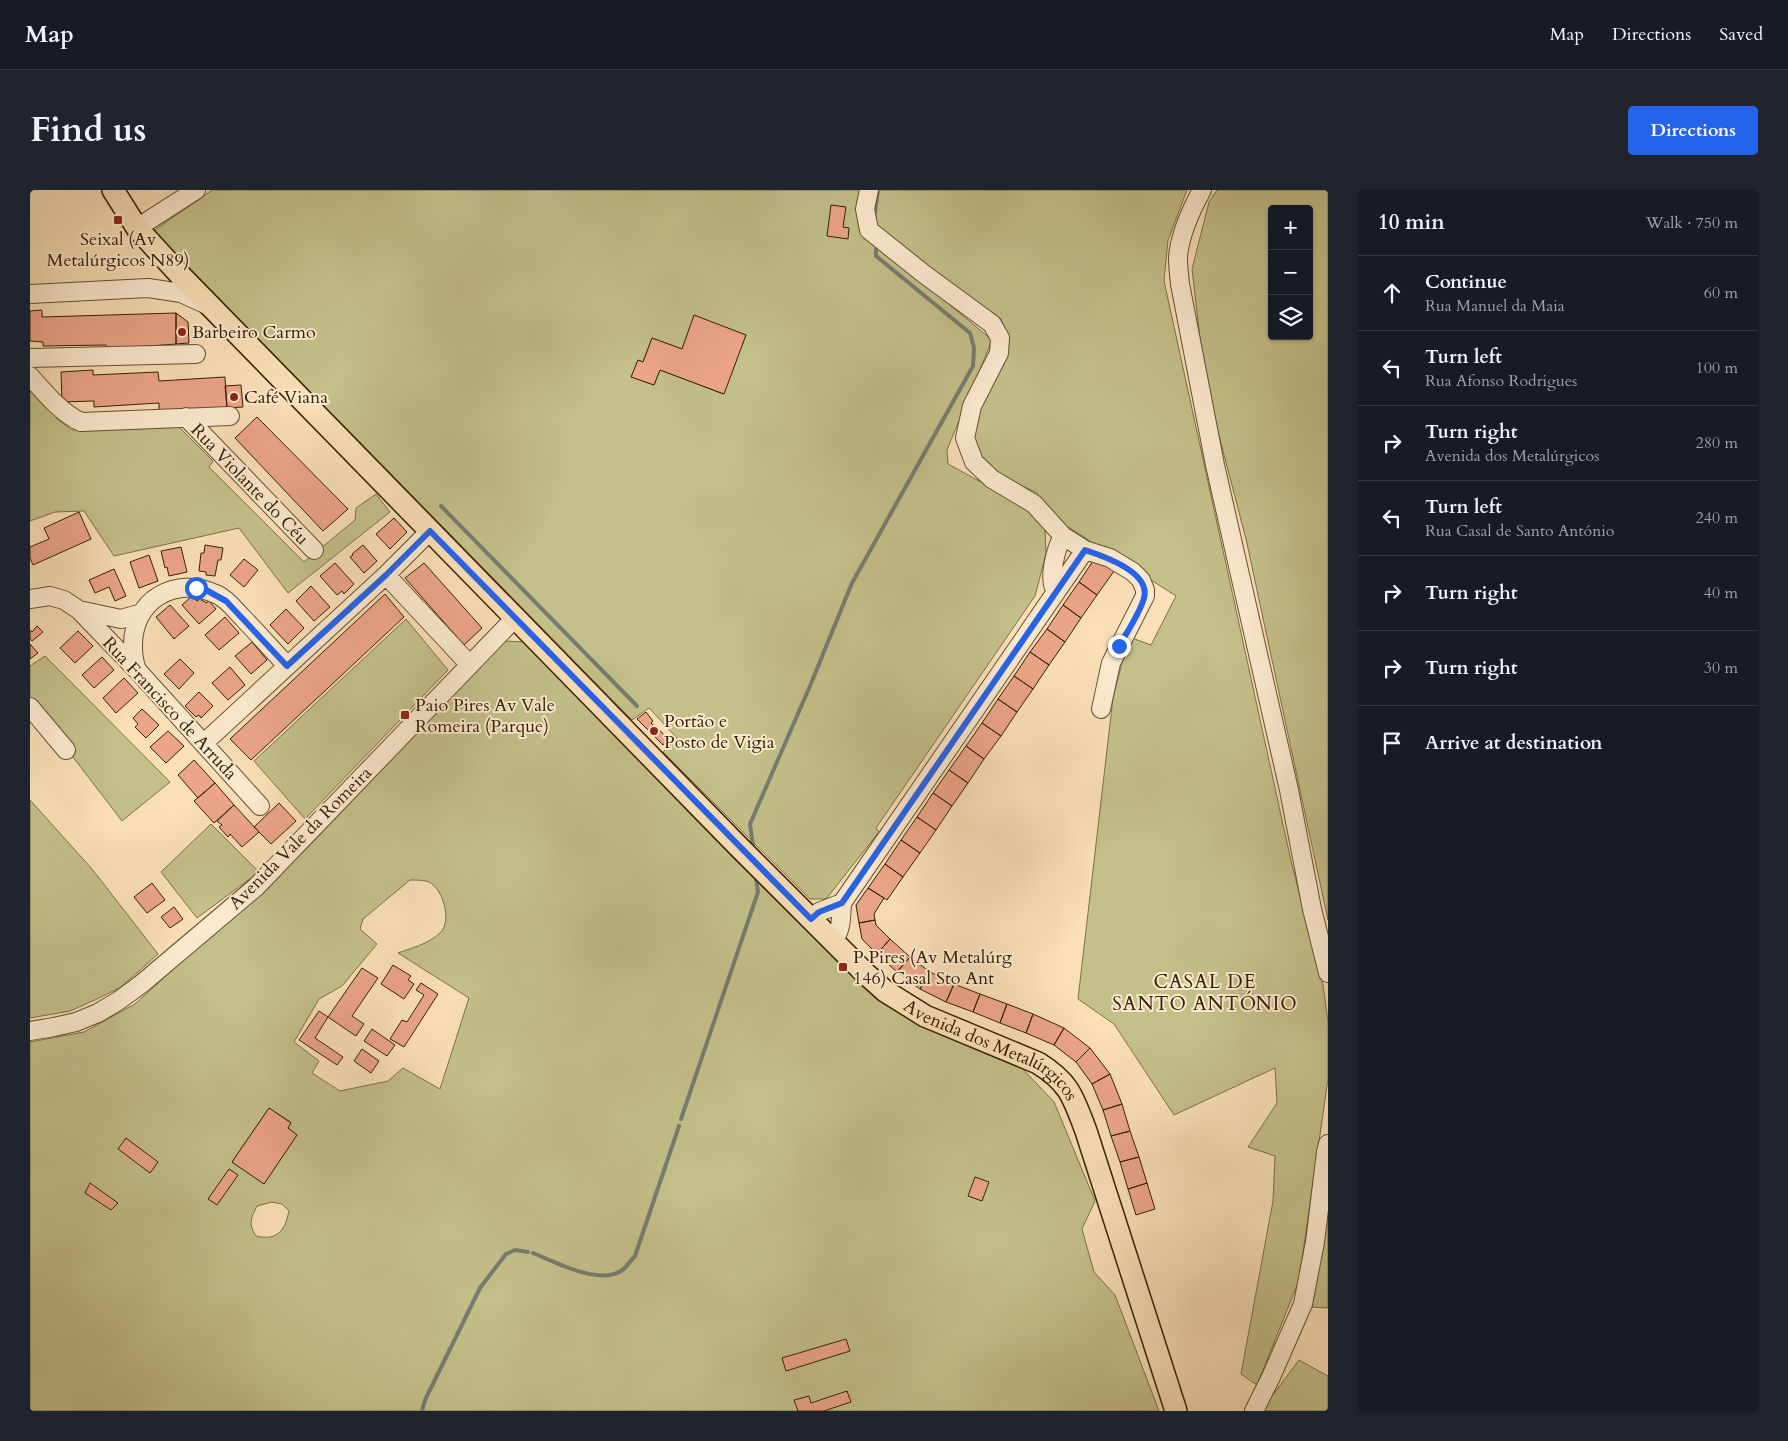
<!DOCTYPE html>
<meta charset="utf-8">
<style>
body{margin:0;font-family:Cardo,serif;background:#20242c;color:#f1f3f6}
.controls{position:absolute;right:15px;top:15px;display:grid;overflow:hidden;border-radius:5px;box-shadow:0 1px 4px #0004}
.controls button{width:45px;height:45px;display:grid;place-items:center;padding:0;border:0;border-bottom:1px solid #363941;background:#171b24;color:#f1f3f6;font:25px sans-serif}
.stop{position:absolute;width:15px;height:15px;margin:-11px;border:4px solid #2563eb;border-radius:50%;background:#fff}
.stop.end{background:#2563eb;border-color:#fff;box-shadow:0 1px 5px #0008}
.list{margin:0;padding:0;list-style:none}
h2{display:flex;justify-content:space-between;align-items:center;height:65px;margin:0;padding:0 20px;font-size:21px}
h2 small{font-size:16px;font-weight:400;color:#9ea1a6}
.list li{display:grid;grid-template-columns:32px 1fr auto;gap:15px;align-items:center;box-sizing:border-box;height:75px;padding:0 20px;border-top:1px solid #363941}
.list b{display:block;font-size:19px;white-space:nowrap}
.list p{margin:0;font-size:16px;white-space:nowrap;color:#9ea1a6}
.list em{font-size:16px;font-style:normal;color:#9ea1a6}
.icon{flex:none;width:28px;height:28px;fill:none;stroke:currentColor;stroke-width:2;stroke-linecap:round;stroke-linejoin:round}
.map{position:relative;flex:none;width:1298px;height:1221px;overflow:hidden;border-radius:5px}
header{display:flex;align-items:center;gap:30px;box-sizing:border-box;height:70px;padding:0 25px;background:#171b24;border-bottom:1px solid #363941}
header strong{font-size:24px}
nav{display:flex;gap:28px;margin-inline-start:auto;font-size:18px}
.intro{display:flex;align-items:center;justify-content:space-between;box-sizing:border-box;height:120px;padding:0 30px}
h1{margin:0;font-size:35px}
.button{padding:12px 22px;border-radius:5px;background:#2563eb;color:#fff;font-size:18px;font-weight:700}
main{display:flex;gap:30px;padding:0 30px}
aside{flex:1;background:#171b24;border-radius:5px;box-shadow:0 1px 4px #0004}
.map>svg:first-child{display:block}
.green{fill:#c4c08a;stroke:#7c7046;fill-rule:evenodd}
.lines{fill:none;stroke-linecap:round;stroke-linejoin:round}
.stream{stroke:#777c70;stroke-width:4}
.building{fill:#eca589;stroke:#342002}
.minor-casing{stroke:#66502f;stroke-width:20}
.major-casing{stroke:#342002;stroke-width:24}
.minor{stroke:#fcead0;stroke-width:18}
.major{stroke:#fadfb7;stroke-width:21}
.route{stroke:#2563eb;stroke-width:6}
.poi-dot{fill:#8f2418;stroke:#fcead0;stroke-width:2}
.labels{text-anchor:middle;stroke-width:4;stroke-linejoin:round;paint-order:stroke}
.poi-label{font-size:18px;fill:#342002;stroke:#fcead0;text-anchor:start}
.street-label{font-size:18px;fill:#342002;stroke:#fcead0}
.neighbourhood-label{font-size:19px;letter-spacing:1px;fill:#342002;stroke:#fcead0}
</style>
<header>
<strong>Map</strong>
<nav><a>Map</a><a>Directions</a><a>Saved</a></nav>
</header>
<div class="intro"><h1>Find us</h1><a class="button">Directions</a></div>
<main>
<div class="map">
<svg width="1298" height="1221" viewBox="0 0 1298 1221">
<rect width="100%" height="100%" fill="#fadfb7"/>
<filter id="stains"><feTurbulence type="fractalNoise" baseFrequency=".004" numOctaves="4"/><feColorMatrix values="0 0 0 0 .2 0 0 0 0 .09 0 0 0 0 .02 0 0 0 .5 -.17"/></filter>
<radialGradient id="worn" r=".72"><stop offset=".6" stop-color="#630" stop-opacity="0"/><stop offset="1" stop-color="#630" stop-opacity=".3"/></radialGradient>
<path class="green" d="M182 0H833L829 39 962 150 917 260 918 274 1006 322 1015 339 1016 364 1005 406 846 638 849 642 796 709H780L633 562 647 548 619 518 602 530 315 237 128 49 125 40ZM665 126 716 145 693 204 630 180 624 195 602 187 608 170 613 172 622 148 652 159Z
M847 0H1157L1138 50 1134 91 1261 671 1293 795 1298 831V889L1269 1090 1227 1195 1211 1184 1243 1011 1245 966 1218 957 1247 913 1245 878 1144 925 1084 834 1048 809 1083 508 1097 453 1102 448 1121 455 1146 406 1021 326 1007 303 958 279 952 272 943 250 946 225 976 161 979 149 971 129 857 49 842 30 843 14Z
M1187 0H1298V730L1216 349 1175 192 1162 79 1179 12ZM1242 19H1279V146H1242Z
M0 198 24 221 27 229 42 240 149 237 183 271 179 277 274 372 325 330 326 318 346 304 360 322 258 403 209 338 84 366 54 321 25 322 0 331Z
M376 429 418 480 275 629 224 571Z
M474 451 495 452 759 720 817 782 875 824 990 876 1024 912 1065 1011 1052 1039 1064 1082 1085 1105 1129 1221H0V852L54 842 105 814 278 657ZM380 690C386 690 394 690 399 692 414 700 422 732 410 743 398 754 382 758 368 763L439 808 410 899 373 878 358 891 310 901 282 883 289 871 264 852 289 809 312 796 347 754 330 739 333 729ZM239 918 261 932 258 938 267 945 234 994 202 972ZM242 1012 252 1014 259 1021C255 1041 247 1051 226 1046 218 1034 221 1028 227 1016Z
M15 466 140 592 92 631 0 511V476Z
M0 610 62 679 128 764 91 797 67 809 40 821 0 828Z
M181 634 229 682 167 728 131 682Z
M1298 1015V1118L1280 1117Z
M1269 1170 1298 1186V1221H1231Z"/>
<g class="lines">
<path class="stream" d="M844 29 848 0
M411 316 607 516
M723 656 720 634 780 496 822 393 943 176 944 158 940 143 846 66V59
M651 929 728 702 726 688
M503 1063C525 1072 568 1095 591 1081 596 1078 601 1070 605 1066L649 936
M392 1221 395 1210 450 1098 476 1064 485 1060 498 1062"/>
</g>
<path class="building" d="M801 15 816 17 813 37 819 38 818 49 797 46Z
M12 120V127L146 123V154L79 159 76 155 13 156V152L0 151V121Z
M146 123 158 132 159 153 146 154Z
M664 125 716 145 694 204 630 180 624 195 601 187 608 170 613 172 622 148 652 159Z
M63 180V185L128 182 129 191 195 187 197 218 129 220V213L64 217V211L32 212 31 182Z
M211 195 213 217 197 218 195 196Z
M227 227 318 319 293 341 205 248Z
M49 322 61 349 3 375 0 368V357L19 349 14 338Z
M364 328 377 342 360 359 346 344Z
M175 355 193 358 191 370H188L185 386 176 385V382L169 381 171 363H174Z
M333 355 347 371 334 383 320 367 323 365 322 364Z
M151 357 157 382 139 386 137 377 135 378 131 361Z
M119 365 128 391 109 398 100 372Z
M1065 368 1084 381 1067 405 1049 392Z
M214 369 228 380 214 397 200 385Z
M305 373 324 394 314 404 312 401 307 405 290 386Z
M394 373 452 438 434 455 375 388Z
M84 379 96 406 85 411 79 397 65 403 59 390Z
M1049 392 1067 405 1051 428 1033 415Z
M281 396 300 417 284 431 266 411Z
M355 404 374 427 221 570 200 549Z
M162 406 167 411 171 408 172 411H174L176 413 179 411 186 419 169 434 152 415Z
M140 415 159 436 144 449 126 427Z
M1033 415 1051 428 1035 452 1017 439Z
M256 419 274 438 258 454 240 435Z
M195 427 209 443 189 460 175 445Z
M7 436 13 442 2 451 0 449V440L2 442Z
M1017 439 1035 452 1019 475 1000 462Z
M48 441 63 456 45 473 30 458Z
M222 452 237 470 221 484 205 466Z
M0 454 8 463 0 469Z
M1000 462 1019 475 1003 499 984 486Z
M72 467 84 480 64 498 52 485Z
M150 469 164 483 149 499 134 484Z
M200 477 215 495 198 510 182 493Z
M984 486 1003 499 987 522 968 509Z
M94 488 108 503 86 523 73 508Z
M169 502 183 516 171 528 169 525 166 527 155 516Z
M968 509 987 522 971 546 952 533Z
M112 519 129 535 116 548 105 537 108 534 103 528Z
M616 522 623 531 621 533 638 548 633 555 607 529Z
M952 533 971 546 954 569 936 556Z
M138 541 154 556 136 573 120 557Z
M936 556 954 569 938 593 919 580Z
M164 570 185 593 168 608 148 585Z
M919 580 938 593 922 616 903 603Z
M185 593 204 615 184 633 164 611Z
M903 603 922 616 906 640 887 627Z
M249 613 266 631 241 654 224 637Z
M204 615 229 642 212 657 200 644 198 647 189 637 192 635 187 631Z
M887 627 906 640 890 663 871 650Z
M871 650 890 663 873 687 855 674Z
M855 674 873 687 857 710 838 698Z
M122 693 135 710 117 723 104 707Z
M838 698 854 708 844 724 845 730 829 733 826 715Z
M144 717 153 729 140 738 131 727Z
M845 730 846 735 860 749 847 764 832 749 829 733Z
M860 749 880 767 867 782 847 764Z
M880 767 900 782 890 799 867 782Z
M363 775 381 786 378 790 384 794 374 809 351 794Z
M332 778 348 788 322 826 334 834 326 846 298 827Z
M900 782 924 794 916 812 890 799Z
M391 793 408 804 374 857 360 849 372 830 377 832 394 805 386 800Z
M924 794 950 804 943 822 916 812Z
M950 804 977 814 970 833 943 822Z
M977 814 1003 824 996 843 970 833Z
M289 821 298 827 285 848 313 867 307 875 269 850Z
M1003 824 1034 838 1024 855 996 843Z
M1034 838 1060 858 1046 872 1024 855Z
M342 839 365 855 357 866 334 851Z
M1060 858 1080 884 1062 894 1046 872Z
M332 859 349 871 341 883 324 871Z
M1080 884 1092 914 1073 920 1062 894Z
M1092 914 1100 941 1081 946 1073 920Z
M239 918 261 933 258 938 267 945 234 994 202 972Z
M1100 941 1109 967 1090 972 1081 946Z
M96 948 128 972 120 983 88 959Z
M1109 967 1117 993 1098 999 1090 972Z
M199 979 208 985 187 1015 178 1009Z
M945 987 959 992 952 1011 938 1006Z
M60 993 88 1013 81 1020 55 1003Z
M1117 993 1125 1019 1106 1025 1098 999Z
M816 1149 820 1161 756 1181 752 1168Z
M817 1201 821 1212 794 1221H768L764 1210 779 1206 781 1213Z"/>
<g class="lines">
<defs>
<path id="minor" d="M839 0 835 19 839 40 894 84 962 134 970 148 969 163 942 216 935 248 944 272 962 289 1004 314 1033 346 1055 360 1080 368 1103 382 1111 390 1115 400V406L1081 473 1071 519
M1172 0C1161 20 1150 43 1148 67 1148 76 1149 85 1150 94L1185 275 1259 600 1282 719 1298 783
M107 38 166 0
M0 104 118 98 151 103 175 114
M0 168 166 164
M0 186C15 203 30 222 51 232L200 226
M156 227 284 360
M356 385 440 475
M1026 401C1017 390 1026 358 1033 346
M0 409 20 406 34 410 49 420 107 480 230 616
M49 420 91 429 112 423
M107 480C104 472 103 465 103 457 102 410 146 384 188 405 198 410 205 420 213 428 228 444 243 460 257 476
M0 517 36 560
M174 553 356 385 400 341
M812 713 1055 360
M781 729 789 722 812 713C811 727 812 740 803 751
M0 841 24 837 46 832 68 823 88 811 110 795 226 697 485 428
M1224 1221 1241 1187 1273 1114 1285 1052 1296 962 1298 954"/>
<g id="major">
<path id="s1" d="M83 0 107 38 151 86 707 655 836 784 855 801 895 826 1008 873C1040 893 1043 907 1056 941L1146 1221"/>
</g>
</defs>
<use href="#minor" class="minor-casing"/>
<use href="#major" class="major-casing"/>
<use href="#minor" class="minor"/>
<use href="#major" class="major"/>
</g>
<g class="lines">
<path class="route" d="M166 398 176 400 196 411 257 476 356 385 400 341 781 729 789 722 812 713 1055 360C1073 366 1121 382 1114 408 1110 423 1097 442 1089 456"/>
</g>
<g class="poi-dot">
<rect x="83" y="25" width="10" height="10" rx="2.5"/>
<circle cx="152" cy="142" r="5"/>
<circle cx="204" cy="207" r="5"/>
<rect x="370" y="520" width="10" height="10" rx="2.5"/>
<circle cx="624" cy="541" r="5"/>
<rect x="808" y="772" width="10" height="10" rx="2.5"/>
</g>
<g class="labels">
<g class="poi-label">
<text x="88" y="55" text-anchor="middle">Seixal (Av<tspan x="88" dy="21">Metalúrgicos N89)</tspan></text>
<text x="162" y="148">Barbeiro Carmo</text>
<text x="214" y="213">Café Viana</text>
<text x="385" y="521">Paio Pires Av Vale<tspan x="385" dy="21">Romeira (Parque)</tspan></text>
<text x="634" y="537">Portão e<tspan x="634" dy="21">Posto de Vigia</tspan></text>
<text x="823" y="773">P Pires (Av Metalúrg<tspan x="823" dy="21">146) Casal Sto Ant</tspan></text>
</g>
<g class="street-label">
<text transform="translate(220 294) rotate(46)" y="6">Rua Violante do Céu</text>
<text transform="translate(140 518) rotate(47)" y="6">Rua Francisco de Arruda</text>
<text transform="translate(270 648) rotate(-45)" y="6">Avenida Vale da Romeira</text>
<text dy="6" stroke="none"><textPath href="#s1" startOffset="1236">Avenida dos Metalúrgicos</textPath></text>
</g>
<g class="neighbourhood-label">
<text x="1175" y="798">CASAL DE<tspan x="1175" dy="22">SANTO ANTÓNIO</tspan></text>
</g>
</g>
<rect width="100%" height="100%" filter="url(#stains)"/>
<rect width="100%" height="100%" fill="url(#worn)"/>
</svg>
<div class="controls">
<button>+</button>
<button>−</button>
<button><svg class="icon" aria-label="layers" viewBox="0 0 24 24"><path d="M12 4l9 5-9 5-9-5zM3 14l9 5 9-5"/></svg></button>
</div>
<div class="stop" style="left:166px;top:398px"></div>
<div class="stop end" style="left:1089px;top:456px"></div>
</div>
<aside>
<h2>10 min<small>Walk · 750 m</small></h2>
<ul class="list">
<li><svg class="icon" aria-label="ahead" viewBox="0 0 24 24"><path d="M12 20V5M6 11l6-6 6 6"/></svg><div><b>Continue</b><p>Rua Manuel da Maia</p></div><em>60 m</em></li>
<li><svg class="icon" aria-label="left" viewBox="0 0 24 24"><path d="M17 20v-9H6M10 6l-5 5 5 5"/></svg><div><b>Turn left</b><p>Rua Afonso Rodrigues</p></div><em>100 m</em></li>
<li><svg class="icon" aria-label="right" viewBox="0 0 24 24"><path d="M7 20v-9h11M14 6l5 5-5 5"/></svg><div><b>Turn right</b><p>Avenida dos Metalúrgicos</p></div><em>280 m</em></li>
<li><svg class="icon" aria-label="left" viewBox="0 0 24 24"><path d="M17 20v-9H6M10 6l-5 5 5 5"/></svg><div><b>Turn left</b><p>Rua Casal de Santo António</p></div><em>240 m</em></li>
<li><svg class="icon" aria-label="right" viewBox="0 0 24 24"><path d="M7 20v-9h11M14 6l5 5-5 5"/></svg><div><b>Turn right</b></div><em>40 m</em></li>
<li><svg class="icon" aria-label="right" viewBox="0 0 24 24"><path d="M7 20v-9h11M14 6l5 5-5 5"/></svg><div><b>Turn right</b></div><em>30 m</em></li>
<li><svg class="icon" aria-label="arrive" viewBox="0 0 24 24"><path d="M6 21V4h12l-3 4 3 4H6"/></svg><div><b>Arrive at destination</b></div></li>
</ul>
</aside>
</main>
